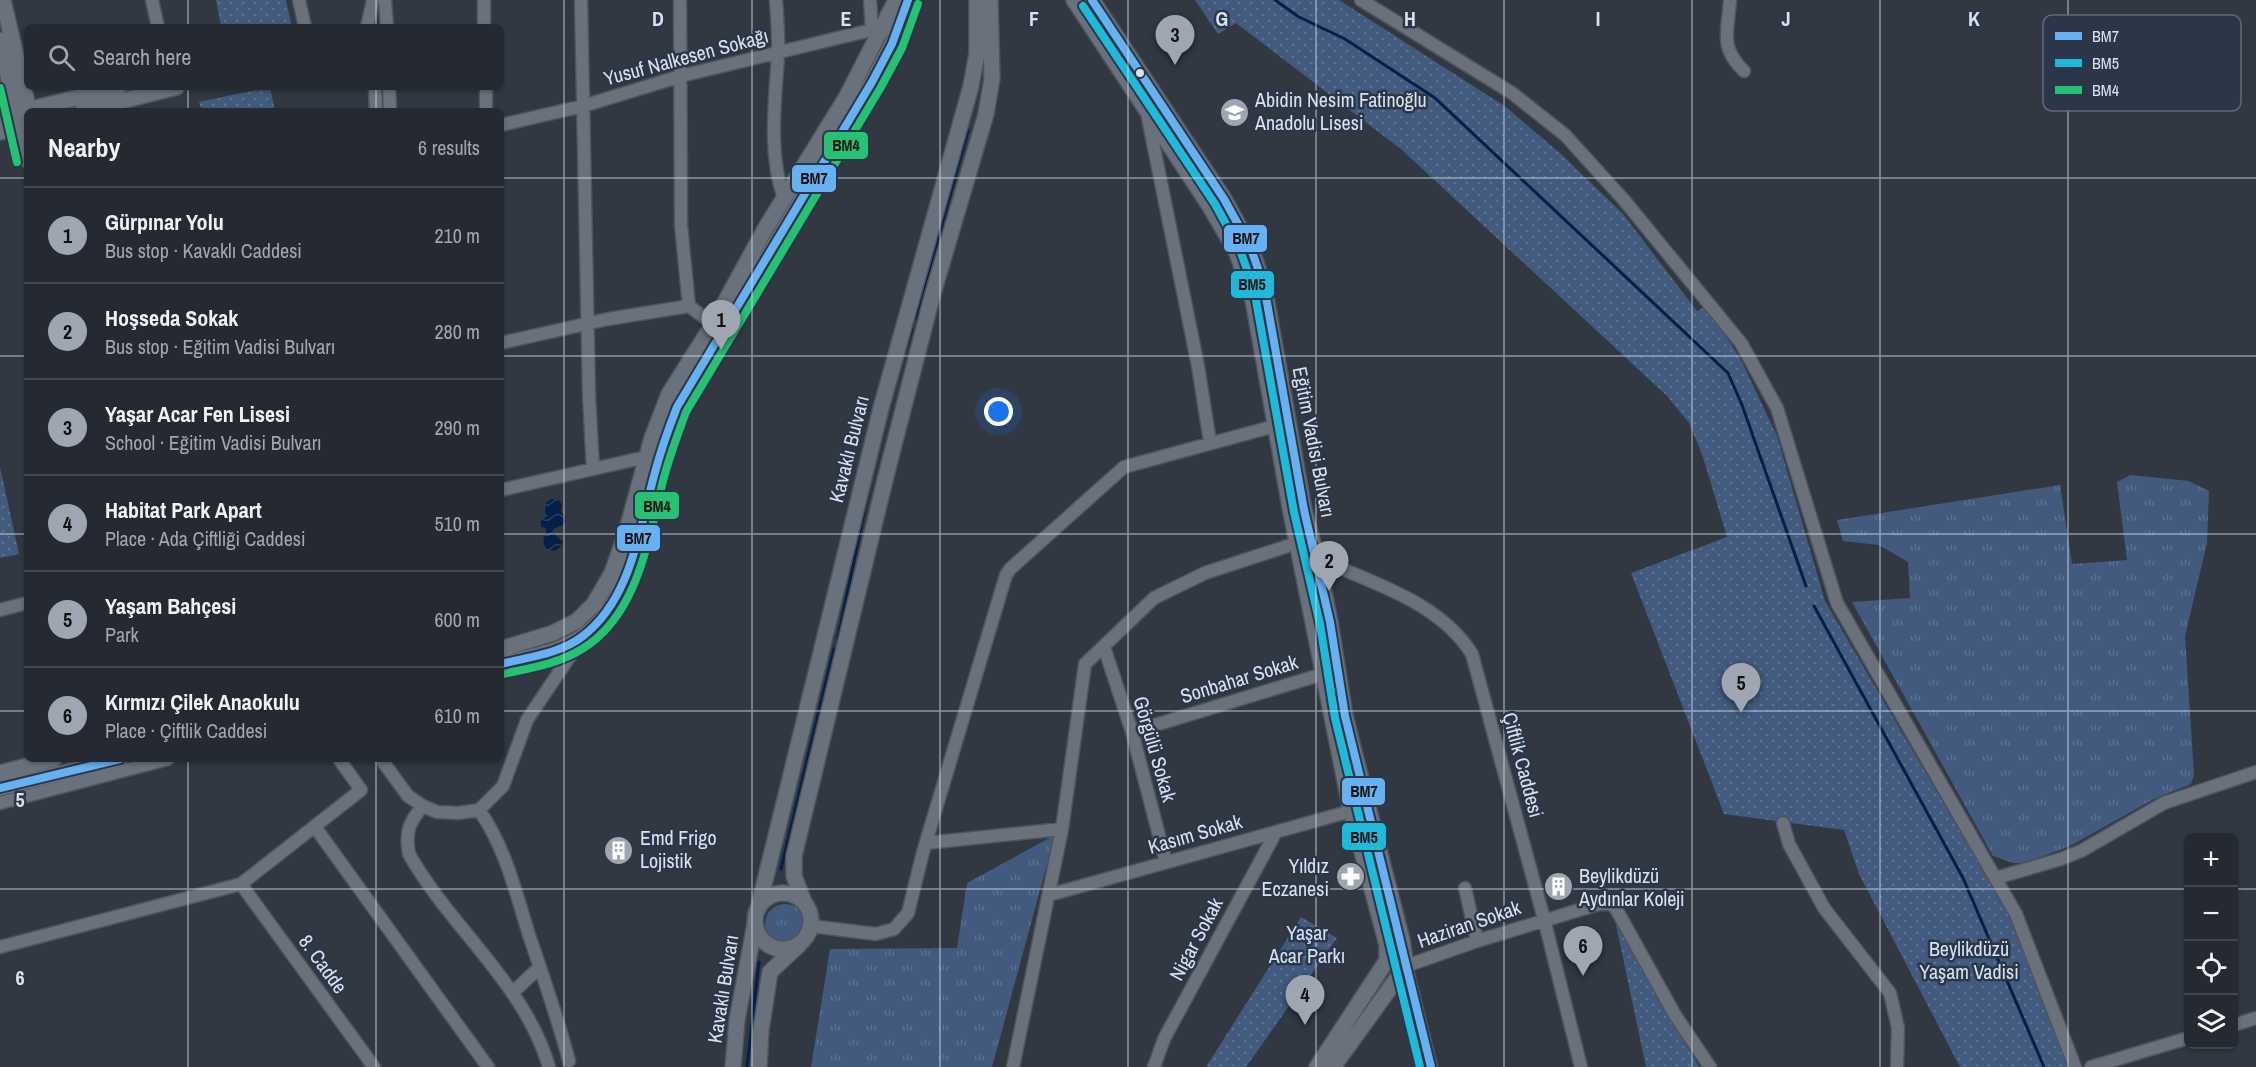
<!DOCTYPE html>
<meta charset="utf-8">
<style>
body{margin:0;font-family:"Archivo Narrow",sans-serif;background:#31363e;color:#f1f3f6}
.controls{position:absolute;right:18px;bottom:18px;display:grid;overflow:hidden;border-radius:9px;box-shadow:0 2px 4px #0004}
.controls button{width:54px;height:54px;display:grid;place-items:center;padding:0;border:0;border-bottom:2px solid #42464d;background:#252a32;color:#f1f3f6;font:30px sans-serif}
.you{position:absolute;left:999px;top:412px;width:21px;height:21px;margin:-15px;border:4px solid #fff;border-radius:50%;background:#1a73e8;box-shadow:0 0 0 9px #1a73e833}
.badge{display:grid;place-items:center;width:39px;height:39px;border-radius:50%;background:#9fa6b2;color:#111;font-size:20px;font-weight:700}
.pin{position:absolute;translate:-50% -50px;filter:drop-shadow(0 2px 3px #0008)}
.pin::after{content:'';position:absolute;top:32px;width:21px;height:18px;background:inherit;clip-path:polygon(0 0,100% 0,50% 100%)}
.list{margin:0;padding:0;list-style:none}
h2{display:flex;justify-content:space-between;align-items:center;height:78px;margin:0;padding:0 24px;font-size:26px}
h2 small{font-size:20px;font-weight:400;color:#a3a7ac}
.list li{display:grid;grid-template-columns:39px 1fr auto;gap:18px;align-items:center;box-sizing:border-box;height:96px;padding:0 24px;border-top:2px solid #42464d}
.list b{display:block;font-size:22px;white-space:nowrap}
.list p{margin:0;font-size:20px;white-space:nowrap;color:#a3a7ac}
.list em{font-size:20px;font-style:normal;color:#a3a7ac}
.icon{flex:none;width:33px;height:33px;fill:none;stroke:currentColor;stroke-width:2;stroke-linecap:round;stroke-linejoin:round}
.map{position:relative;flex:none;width:2256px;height:1067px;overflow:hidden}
.search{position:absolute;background:#252a32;box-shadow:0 2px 4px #0004;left:24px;top:24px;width:480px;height:66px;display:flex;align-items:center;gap:15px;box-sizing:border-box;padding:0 21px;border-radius:9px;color:#a3a7ac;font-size:22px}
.panel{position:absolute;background:#252a32;box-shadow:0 2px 4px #0004;left:24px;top:108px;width:480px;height:654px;border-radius:9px}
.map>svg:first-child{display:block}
.grass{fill:url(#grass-tufts)}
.park{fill:url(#park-dots)}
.water{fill:url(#water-waves)}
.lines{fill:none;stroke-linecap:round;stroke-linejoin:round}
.stream{stroke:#041f48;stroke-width:3}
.minor-casing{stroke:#4e545c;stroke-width:15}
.major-casing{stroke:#4e545c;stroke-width:18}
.minor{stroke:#6a717b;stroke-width:12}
.major{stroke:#69717c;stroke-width:15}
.bus-1-casing{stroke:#2b3748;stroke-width:12}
.bus-2-casing{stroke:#2b3748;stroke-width:12}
.bus-3-casing{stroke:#2b3748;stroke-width:12}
.bus-1{stroke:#66b1f2;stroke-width:8}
.bus-2{stroke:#20b9da;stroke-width:8}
.bus-3{stroke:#26c172;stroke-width:8}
.grid{fill:none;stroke:#dae2ee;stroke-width:1.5;stroke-opacity:0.55}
.bus-dot{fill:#dae2ee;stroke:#2b3748;stroke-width:2}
.labels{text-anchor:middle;stroke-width:5;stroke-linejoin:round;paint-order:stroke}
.street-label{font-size:20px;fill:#dae2ee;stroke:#2b3748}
.poi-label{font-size:20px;fill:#dae2ee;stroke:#2b3748;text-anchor:start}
.park-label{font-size:20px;fill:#d5e2f5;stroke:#2b3748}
.key{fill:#2b3748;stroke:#606a7a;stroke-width:1.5}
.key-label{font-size:16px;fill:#dae2ee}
.grid-label{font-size:20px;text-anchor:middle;font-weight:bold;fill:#dae2ee;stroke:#2b3748;stroke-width:5;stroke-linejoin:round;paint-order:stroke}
.line-badge{stroke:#2b3748;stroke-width:2}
.pale-badge-label{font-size:16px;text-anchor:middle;font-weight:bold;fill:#111}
</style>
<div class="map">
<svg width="2256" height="1067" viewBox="0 0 2256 1067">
<defs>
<pattern id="grass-tufts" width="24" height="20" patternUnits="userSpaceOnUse" patternTransform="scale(1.5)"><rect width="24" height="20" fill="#415a7e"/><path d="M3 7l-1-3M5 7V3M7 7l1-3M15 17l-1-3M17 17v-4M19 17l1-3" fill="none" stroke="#5c7191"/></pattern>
<pattern id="park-dots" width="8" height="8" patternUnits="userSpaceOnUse" patternTransform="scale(1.5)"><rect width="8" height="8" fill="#415a7e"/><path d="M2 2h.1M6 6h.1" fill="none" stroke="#5c7191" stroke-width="1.8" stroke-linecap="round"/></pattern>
<pattern id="water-waves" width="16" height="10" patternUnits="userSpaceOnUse" patternTransform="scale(1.5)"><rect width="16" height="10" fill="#041f48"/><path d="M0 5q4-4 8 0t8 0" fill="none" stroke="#283f63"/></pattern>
</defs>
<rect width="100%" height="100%" fill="#313842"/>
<path class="grass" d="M2130 475 2189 481 2209 491 2207 543 2185 636 2194 775 2191 784 2154 799 2070 846 2025 863H2013L1993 856 1852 602 1910 598 1908 562 1879 545 1843 541 1837 520 2060 485 2072 564 2127 560 2117 482Z
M1055 835 992 1067H811L830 949 957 948 967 883Z
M765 924a20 20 0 1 1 40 0a20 20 0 1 1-40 0Z"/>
<path class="park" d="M216 0H286L292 27H221Z
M1195 0H1339L1506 107 1562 155 1623 214 1697 311 1707 306 1741 360 1777 436 1825 601 2019 932 2072 1067H1960L1859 874 1844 830 1724 814 1631 573 1727 537 1702 454 1689 423 1667 396 1402 150 1236 23 1218 34Z
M270 87 275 111H202L199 102Z
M0 467 19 554 0 558Z
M1301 917 1337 938 1246 1067H1206Z
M1615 920 1699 1067H1646Z"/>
<path class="water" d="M551 499 559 500 562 505 561 512 567 519 563 525 553 529 554 534 563 542 561 547 554 551 547 549C539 539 547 538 546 528L541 527V520L548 516 545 513 546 503Z"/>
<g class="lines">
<path class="stream" d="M1275 0 1299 17 1345 39 1435 98 1728 373 1742 405 1806 586
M916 318 968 130
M905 350 912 329
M1814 606 1963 878 2044 1067
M838 638 871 478
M781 869 834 649
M747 1067 759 962"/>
<defs>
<path id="minor" d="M152 0 158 27
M299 0 305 27
M385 0 387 27
M484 0V27
M581 0 589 395 593 469
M680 0 681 225 689 306
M776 0C777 18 779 37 778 56 775 101 768 155 784 198
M870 0 872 30
M1361 0 1512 93 1565 135 1624 200 1741 343 1777 408 1837 603 2016 914 2075 1067
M1730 0C1728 32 1719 47 1744 71
M367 27 373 0
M375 87 376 111
M389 87 390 111
M486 87V111
M1148 118 1198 366 1210 442
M501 125 583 106 681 76 846 36 872 30 882 31
M501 343 608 319 689 306 713 324
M501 490 646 457
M1317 558C1371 583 1439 601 1472 654L1544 919 1581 1067
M0 610 27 603
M1104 647 1132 732 1166 862
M1132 732 1323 674
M381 759 408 796 423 806 437 812 458 813 479 810 503 786 527 720 582 638
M0 803 168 759
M423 806C409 822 405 832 409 854 450 927 525 984 549 1067
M479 810C506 848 516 894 530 938 544 979 558 1019 569 1061
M1783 823 1789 844 1824 908 1890 993 1898 1028 1897 1067
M315 827 488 1067
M926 843 1062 829
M1996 878 2061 859 2081 851 2164 803 2256 772
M241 884 374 1067
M1465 888 1477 941
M1049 895 1351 811
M811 926 876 934 894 929 908 913 923 852 1006 575 1010 569 1124 467 1275 426
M0 947 241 884 361 790 339 759
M1406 966 1477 941 1599 904H1609L1615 907 1675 1015 1710 1067
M1406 966 1431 1067
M512 993 540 967
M2234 1025 2256 1018
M1013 1067 1062 829 1085 664 1154 598 1205 573 1297 543
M1154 1067 1164 1039 1276 832
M2091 1067 2188 1038"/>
<path id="major" d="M3 0 29 111
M1074 0 1209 205 1237 253 1253 300 1291 513 1351 811 1387 945V960L1317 1067
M1092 0 1224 199 1250 246 1264 286 1304 510 1317 558 1330 622 1345 716 1402 940 1406 966 1333 1067
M0 40 27 160
M82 111 177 87
M0 117 119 87
M0 132 27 125
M501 649 553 633 577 621 594 604 612 573 626 533 652 438 669 394 713 324 765 229 847 96 896 0
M501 664C528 657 560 653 583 636 634 601 642 509 660 454 665 438 671 423 677 407L872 82 892 44 908 0
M0 773 54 759
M0 788 120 759
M755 921a28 28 0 1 1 56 0a28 28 0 1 1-56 0Z
M804 902 794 876V856L886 476 932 297 986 114 992 78 990 0
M758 909 881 408 971 86 977 53V0
M733 1067 737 1020 755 924
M759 1067 761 1030 770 972 799 945"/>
</defs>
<use href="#minor" class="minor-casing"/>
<use href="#major" class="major-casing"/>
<use href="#minor" class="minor"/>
<use href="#major" class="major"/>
<defs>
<path id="bus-1" d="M1092 0 1224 199 1250 246 1264 286 1304 510 1330 622 1345 716 1431 1067
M501 664C528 657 560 654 583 636 631 599 639 531 654 476 660 453 668 430 677 407L872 82 892 44 908 0
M0 788 120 759"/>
<path id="bus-2" d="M1083 6 1215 204 1240 250 1254 289 1294 512 1320 624 1335 718 1420 1067"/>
<path id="bus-3" d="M0 88 17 162
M503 674C530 668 558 664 582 649 638 615 648 540 663 481 669 457 678 434 686 412L881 87 902 48 918 4"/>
</defs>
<use href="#bus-1" class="bus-1-casing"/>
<use href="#bus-2" class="bus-2-casing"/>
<use href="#bus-3" class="bus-3-casing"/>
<use href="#bus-1" class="bus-1"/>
<use href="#bus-2" class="bus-2"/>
<use href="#bus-3" class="bus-3"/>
</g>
<path class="grid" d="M188 0V27M376 0V27M564 0V1067M752 0V1067M940 0V1067M1128 0V1067M1316 0V1067M1504 0V1067M1692 0V1067M1880 0V1067M2068 0V1067M188 87V111M376 87V111M0 178H27M501 178H2256M0 356H27M501 356H2256M0 534H27M501 534H2256M0 711H27M501 711H2256M188 759V1067M376 759V1067M0 889H2188M2234 889H2256"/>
<defs>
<symbol id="school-disc" viewBox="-11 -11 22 22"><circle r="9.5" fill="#9fa6b2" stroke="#2b3748"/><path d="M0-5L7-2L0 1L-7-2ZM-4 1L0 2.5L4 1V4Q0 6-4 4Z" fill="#fff"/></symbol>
<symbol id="building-disc" viewBox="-11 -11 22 22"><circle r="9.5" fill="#9fa6b2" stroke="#2b3748"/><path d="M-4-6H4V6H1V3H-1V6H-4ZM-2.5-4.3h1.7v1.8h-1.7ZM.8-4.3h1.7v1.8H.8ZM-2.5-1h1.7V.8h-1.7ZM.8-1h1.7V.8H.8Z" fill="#fff"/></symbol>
<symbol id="pharmacy-disc" viewBox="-11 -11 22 22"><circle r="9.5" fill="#9fa6b2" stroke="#2b3748"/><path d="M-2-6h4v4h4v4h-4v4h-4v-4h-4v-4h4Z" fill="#fff"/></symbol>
</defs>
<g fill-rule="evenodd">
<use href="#school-disc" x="1218" y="96" width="33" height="33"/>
<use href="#building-disc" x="602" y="834" width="33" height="33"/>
<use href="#pharmacy-disc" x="1334" y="860" width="33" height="33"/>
<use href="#building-disc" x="1542" y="870" width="33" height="33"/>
</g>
<circle class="bus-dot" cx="1140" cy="73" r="5"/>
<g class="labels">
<g class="street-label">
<text transform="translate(686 57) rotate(-15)" y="7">Yusuf Nalkesen Sokağı</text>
<text transform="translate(1314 442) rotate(79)" y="7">Eğitim Vadisi Bulvarı</text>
<text transform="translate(849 449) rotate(-76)" y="7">Kavaklı Bulvarı</text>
<text transform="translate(1239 679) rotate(-17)" y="7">Sonbahar Sokak</text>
<text transform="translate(1155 749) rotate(74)" y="7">Görgülü Sokak</text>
<text transform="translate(1523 765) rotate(75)" y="7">Çiftlik Caddesi</text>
<text transform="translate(1195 834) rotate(-16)" y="7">Kasım Sokak</text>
<text transform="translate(1469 924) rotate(-19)" y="7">Haziran Sokak</text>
<text transform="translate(1196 939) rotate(-62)" y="7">Nigar Sokak</text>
<text transform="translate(323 964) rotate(54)" y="7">8. Cadde</text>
<text transform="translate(723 989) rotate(-81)" y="7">Kavaklı Bulvarı</text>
</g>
<g class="poi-label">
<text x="1255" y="107">Abidin Nesim Fatinoğlu<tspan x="1255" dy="23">Anadolu Lisesi</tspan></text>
<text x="640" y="845">Emd Frigo<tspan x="640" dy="23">Lojistik</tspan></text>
<text x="1329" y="873" text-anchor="end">Yıldız<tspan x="1329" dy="23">Eczanesi</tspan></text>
<text x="1579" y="883">Beylikdüzü<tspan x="1579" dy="23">Aydınlar Koleji</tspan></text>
</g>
<g class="park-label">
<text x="1307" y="940">Yaşar<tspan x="1307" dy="23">Acar Parkı</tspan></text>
<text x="1969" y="956">Beylikdüzü<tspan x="1969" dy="23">Yaşam Vadisi</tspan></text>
</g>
</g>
<rect x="2043" y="15" width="198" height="96" rx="9" class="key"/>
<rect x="2055" y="32" width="27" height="8" fill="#66b1f2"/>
<rect x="2055" y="59" width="27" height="8" fill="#20b9da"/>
<rect x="2055" y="86" width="27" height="8" fill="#26c172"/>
<g class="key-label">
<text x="2092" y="42">BM7</text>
<text x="2092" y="69">BM5</text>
<text x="2092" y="96">BM4</text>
</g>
<g class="grid-label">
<text x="658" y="26">D</text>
<text x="846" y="26">E</text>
<text x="1034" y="26">F</text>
<text x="1222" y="26">G</text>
<text x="1410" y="26">H</text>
<text x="1598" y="26">I</text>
<text x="1786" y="26">J</text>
<text x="1974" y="26">K</text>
<text x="20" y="807">5</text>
<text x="20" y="985">6</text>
</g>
<g class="line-badge">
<rect x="823" y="131" width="46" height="29" rx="6" fill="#26c172"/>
<rect x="791" y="164" width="46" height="29" rx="6" fill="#66b1f2"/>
<rect x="1223" y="224" width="45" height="29" rx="6" fill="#66b1f2"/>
<rect x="1230" y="270" width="45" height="29" rx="6" fill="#20b9da"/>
<rect x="634" y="491" width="46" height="29" rx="6" fill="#26c172"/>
<rect x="616" y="524" width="45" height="28" rx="6" fill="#66b1f2"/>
<rect x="1341" y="777" width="45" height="29" rx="6" fill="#66b1f2"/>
<rect x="1341" y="822" width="46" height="29" rx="6" fill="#20b9da"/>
</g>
<g class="pale-badge-label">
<text x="846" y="151">BM4</text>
<text x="814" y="184">BM7</text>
<text x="1246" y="244">BM7</text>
<text x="1252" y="290">BM5</text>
<text x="657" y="512">BM4</text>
<text x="638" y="544">BM7</text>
<text x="1364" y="797">BM7</text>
<text x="1364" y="843">BM5</text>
</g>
</svg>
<div class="controls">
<button>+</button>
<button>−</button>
<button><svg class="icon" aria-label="locate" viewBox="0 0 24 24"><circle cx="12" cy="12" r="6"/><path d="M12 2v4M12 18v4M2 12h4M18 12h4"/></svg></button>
<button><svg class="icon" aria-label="layers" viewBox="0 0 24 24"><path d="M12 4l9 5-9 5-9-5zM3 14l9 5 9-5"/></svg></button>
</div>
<div class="you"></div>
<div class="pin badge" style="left:721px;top:350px">1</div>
<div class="pin badge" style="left:1329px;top:591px">2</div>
<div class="pin badge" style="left:1175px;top:65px">3</div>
<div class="pin badge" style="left:1305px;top:1025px">4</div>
<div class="pin badge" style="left:1741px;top:713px">5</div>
<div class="pin badge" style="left:1583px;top:976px">6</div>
<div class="search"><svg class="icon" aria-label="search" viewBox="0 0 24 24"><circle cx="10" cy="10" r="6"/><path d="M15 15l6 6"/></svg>Search here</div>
<section class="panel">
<h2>Nearby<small>6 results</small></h2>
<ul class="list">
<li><span class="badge">1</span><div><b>Gürpınar Yolu</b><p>Bus stop · Kavaklı Caddesi</p></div><em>210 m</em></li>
<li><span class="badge">2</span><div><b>Hoşseda Sokak</b><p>Bus stop · Eğitim Vadisi Bulvarı</p></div><em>280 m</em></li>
<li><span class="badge">3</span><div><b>Yaşar Acar Fen Lisesi</b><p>School · Eğitim Vadisi Bulvarı</p></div><em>290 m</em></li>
<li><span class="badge">4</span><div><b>Habitat Park Apart</b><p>Place · Ada Çiftliği Caddesi</p></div><em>510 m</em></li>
<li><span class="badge">5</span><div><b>Yaşam Bahçesi</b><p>Park</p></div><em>600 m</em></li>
<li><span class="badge">6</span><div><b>Kırmızı Çilek Anaokulu</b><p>Place · Çiftlik Caddesi</p></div><em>610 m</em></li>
</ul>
</section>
</div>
